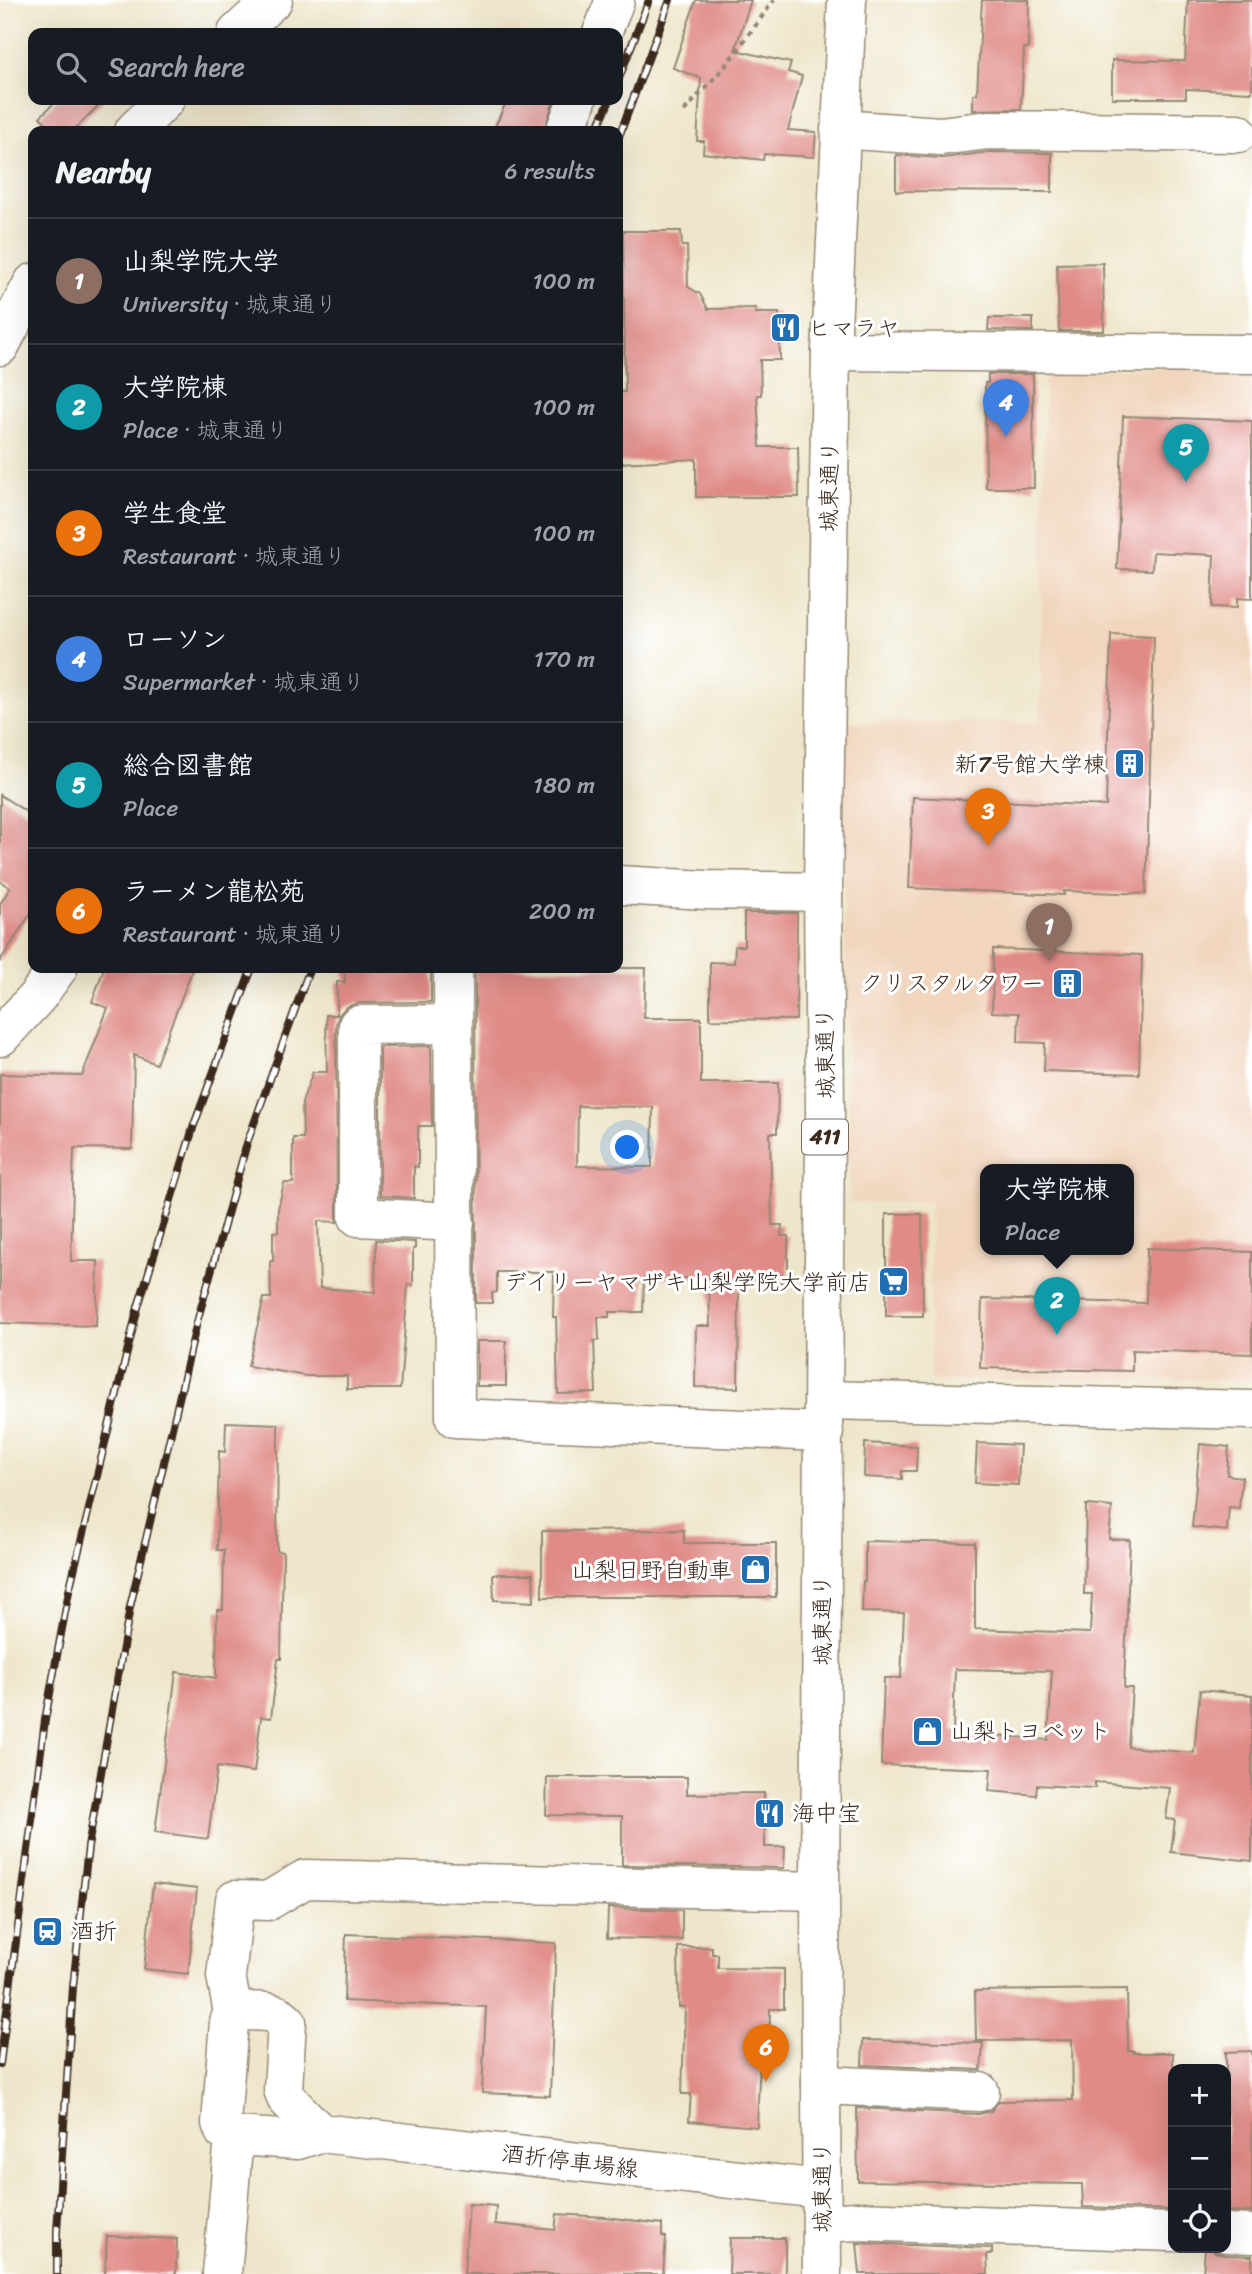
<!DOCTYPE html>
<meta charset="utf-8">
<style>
body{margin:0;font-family:Sriracha,"Klee One",sans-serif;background:#242831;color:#f1f3f6}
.controls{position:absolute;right:21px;bottom:21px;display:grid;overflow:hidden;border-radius:14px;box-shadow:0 7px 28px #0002}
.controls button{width:63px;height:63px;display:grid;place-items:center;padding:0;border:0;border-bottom:2px solid #363941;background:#171b24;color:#f1f3f6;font:35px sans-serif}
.you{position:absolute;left:628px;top:1148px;width:24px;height:24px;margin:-18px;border:5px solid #fff;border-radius:50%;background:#1a73e8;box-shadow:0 0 0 10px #1a73e833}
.badge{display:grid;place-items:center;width:46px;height:46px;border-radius:50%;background:#1f6fb2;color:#fff;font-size:23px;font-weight:700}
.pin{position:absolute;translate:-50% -58px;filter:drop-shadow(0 2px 4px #0008)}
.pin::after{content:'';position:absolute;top:37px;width:24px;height:21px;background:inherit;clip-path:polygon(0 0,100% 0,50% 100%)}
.popup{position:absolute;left:980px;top:1164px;width:154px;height:91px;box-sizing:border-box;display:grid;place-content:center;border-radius:14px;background:#171b24;filter:drop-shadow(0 2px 5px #0005);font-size:23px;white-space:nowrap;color:#9ea1a6}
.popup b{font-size:26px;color:#f1f3f6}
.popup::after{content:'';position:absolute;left:50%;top:100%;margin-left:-14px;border:14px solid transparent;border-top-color:#171b24}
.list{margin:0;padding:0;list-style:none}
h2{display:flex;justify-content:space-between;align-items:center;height:91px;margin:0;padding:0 28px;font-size:30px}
h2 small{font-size:23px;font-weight:400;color:#9ea1a6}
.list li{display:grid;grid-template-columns:46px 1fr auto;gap:21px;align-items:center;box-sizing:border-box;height:126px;padding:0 28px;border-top:2px solid #363941}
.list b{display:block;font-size:26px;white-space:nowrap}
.list p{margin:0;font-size:23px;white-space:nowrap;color:#9ea1a6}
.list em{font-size:23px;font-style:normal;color:#9ea1a6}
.icon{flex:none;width:38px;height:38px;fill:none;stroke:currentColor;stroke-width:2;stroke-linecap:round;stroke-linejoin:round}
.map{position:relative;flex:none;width:1252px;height:2274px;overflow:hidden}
.search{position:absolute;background:#171b24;box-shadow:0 7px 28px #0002;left:28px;top:28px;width:595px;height:77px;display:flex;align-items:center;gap:18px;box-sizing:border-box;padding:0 24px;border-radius:14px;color:#9ea1a6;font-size:26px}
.panel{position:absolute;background:#171b24;box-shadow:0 7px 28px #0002;left:28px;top:126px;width:595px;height:847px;border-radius:14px}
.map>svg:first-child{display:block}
.built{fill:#f1d5bd;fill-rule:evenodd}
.building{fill:#e08b87;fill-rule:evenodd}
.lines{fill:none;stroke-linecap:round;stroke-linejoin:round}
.minor-casing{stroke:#948874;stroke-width:41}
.major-casing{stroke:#948874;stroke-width:41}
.highway-casing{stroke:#948874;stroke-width:41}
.path{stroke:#948874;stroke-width:4.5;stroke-dasharray:5 5;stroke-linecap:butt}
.minor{stroke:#fff;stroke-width:38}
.major{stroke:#fff;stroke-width:38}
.highway{stroke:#fff;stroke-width:38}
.rail-casing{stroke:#3b2a1e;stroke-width:8}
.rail{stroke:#fff;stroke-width:5;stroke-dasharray:16;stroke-linecap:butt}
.labels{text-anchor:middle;stroke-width:6;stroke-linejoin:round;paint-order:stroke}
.shield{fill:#fff;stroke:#766a62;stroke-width:2}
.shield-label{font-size:21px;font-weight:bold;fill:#3b2a1e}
.poi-label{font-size:23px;fill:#3b2a1e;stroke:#fff;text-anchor:start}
.street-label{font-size:23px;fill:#3b2a1e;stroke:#fff}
</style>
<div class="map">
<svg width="1252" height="2274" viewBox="0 0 1252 2274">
<rect width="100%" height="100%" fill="#fff"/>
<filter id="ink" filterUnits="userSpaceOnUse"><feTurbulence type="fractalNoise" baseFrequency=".0143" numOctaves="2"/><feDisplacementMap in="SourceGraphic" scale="14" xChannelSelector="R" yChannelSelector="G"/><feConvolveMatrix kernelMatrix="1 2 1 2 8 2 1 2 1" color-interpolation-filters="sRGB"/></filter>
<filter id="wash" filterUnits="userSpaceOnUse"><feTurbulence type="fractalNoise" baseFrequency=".00686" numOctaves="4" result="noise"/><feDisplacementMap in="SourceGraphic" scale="28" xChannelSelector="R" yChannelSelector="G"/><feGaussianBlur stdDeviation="1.57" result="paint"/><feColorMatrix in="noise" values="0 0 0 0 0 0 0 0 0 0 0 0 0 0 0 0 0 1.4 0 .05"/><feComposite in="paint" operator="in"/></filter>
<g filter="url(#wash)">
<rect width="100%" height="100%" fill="#eee6ca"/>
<path class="built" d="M1252 362V1379L930 1381V1201L850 1203 841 722H1040L1045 374ZM985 1169H1129V1249H985Z"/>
<g id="blocks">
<path class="building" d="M696 0H751L735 50 791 63 788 72 802 76 788 130 816 132 814 157 764 154 763 160 703 153 704 141H697L701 78 673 68Z
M982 0H1029L1028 48H1024L1021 109 973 110V94H977Z
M1188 0H1252V92L1186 89V98H1112V60L1185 61Z
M57 100H104L73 131H54L40 117Z
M507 100H554L544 131H493Z
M990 152 1052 153V192L896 191V155L942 158Z
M623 231H681L682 246H687L688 287 700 294 708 309 756 308 755 313H779L780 360H760L761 395H757L760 447H798L799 497H696V459L618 463V392H625Z
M1103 263 1104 331H1059L1057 264Z
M989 318H1033V331L988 330Z
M988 374H1033L1034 488H986L985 383H988Z
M1123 416 1252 421V599L1237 598V608L1212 607 1214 555 1153 552 1152 570 1117 569Z
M1111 634 1154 636 1146 894 1064 891V895L909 888 913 797 1106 806Z
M0 795 33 816V910L0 961V904L10 888 0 881Z
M744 913H797L796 1020 710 1019V962L734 963 735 946H744Z
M993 949 1142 955 1139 1074 1044 1071 1045 1043 1018 1042 1019 1013 992 1012Z
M104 968H193L156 1064 134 1055 132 1149 74 1148 71 1261H98L96 1326 0 1323V1074L82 1076 108 1008 92 1002Z
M344 968H431V1002L358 1003 346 1007 339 1015 336 1025 337 1222 318 1221 320 1288 375 1292 376 1240 415 1242V1249H413V1285H408L400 1389H347V1376H306L248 1366 264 1298H271L270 1261H273V1232H278V1209L284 1183H293V1138H303L302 1102 313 1072H327L326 1015H337V982H345Z
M475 968H646L644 1018H701V1083H778L777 1133H770L772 1225H782L781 1236H788V1282L742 1283 743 1285H739L738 1388 695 1387 696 1326H710L709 1278H644L643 1312H609V1317H598L599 1340 594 1341 596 1393 558 1394 556 1317H553L554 1272H497V1292L492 1293V1303H476ZM578 1106 653 1107 652 1167 577 1166Z
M431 1046 432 1126H418V1167L414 1166V1198L380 1196V1047Z
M886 1214H922L923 1316H886Z
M1147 1248 1252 1252V1354L1132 1350V1371L980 1368 982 1299 1146 1303Z
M477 1341H506V1386H477Z
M226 1422 278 1424 277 1551 283 1552 281 1659H278L271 1718 261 1717 254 1772 217 1767 208 1839 155 1832 176 1672 216 1678 217 1610H223L224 1550H217L219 1451 225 1452Z
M865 1443 917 1446 916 1471H902V1479L864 1477Z
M977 1443 1020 1445 1018 1485 975 1483Z
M1200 1444 1229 1447 1227 1475 1242 1477 1239 1508 1229 1507 1227 1531 1192 1527Z
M1086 1505 1112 1507 1109 1539 1130 1540 1124 1688H1132L1128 1747 1194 1753 1200 1690 1252 1695V1861L1171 1852 1175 1820 1166 1819 1170 1788 1095 1782V1788L1037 1785 1036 1795 989 1791 991 1769 881 1765 884 1678H901L904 1613 862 1612 863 1581H865V1541L975 1543V1629L1090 1633 1092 1594H1084ZM955 1669 1052 1671 1048 1740 953 1731Z
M684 1530V1543H776V1597H542V1531Z
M493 1574H533L534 1602 494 1600Z
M547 1777H687V1794L764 1793 765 1847H785L784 1868 622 1865V1816L546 1815Z
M153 1884 197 1889 188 1974 144 1969Z
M608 1908 682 1910V1940L607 1938Z
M346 1934 556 1943 550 2096 482 2093 486 2007 344 2001Z
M678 1947H712V1954H718V1968L784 1969V2009H770L769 2053 760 2055 757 2127 689 2121 691 2094H682L685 2007H679Z
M1127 1989 1128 2051H1134V2053H1173V2210L1083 2207 1082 2184 858 2181 857 2108 979 2114 991 2111 999 2101 1073 2100 1072 2040 976 2041 975 1991Z
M863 2040 983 2043 981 2070 862 2065Z
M1252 2051V2212L1226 2211V2052Z
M469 2204 496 2206 495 2224 555 2230 557 2214 605 2217 662 2224V2236L666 2237 663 2274H464Z
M107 2236 177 2239 176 2274H105Z
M730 2238H785V2274H729Z
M857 2243 992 2248V2254H987L988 2274H860Z
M1205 2248H1211L1215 2252 1225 2255 1252 2256V2274H1203Z"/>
</g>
</g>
<g filter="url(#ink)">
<use href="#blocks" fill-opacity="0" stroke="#948874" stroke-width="2"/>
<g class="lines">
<defs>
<path id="minor" d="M602 33 615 0
M840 129 940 136 989 130 1238 133
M565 131 577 100
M831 351 1252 354
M618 885 706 890 823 892
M453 968 455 1418 824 1432
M453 1024 358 1025V1217L455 1222
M0 1037 37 997 58 968
M825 1400 1252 1410
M241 2011C257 2012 276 2009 287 2022L283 2089 286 2098 320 2133 298 2140 234 2136 224 2131 221 2123 229 2022 233 2013Z
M233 2013 226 1976 235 1900 268 1901 305 1879 820 1891
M821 2085 980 2092
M822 2223 857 2221 1173 2232
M1226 2233 1252 2234
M222 2274 234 2136"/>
<path id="major" d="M237 33 273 0
M134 131 165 100
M0 346 33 283
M320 2133 821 2189"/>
<path id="highway" d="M822 2274 820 1891 825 1112 823 892 831 351 847 0"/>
</defs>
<use href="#minor" class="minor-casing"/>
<use href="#major" class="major-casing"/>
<use href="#highway" class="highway-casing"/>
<path class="path" d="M684 111 724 68 774 0"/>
<use href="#minor" class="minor"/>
<use href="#major" class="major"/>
<use href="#highway" class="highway"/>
<defs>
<path id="rail" d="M618 81 649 0
M596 131 610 100
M618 139 670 0
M0 2064 45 1720 69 1591 138 1307 194 1125 252 968
M57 2274V2231L73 1987 88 1847 130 1607 197 1322 247 1143 310 968"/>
</defs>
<use href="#rail" class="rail-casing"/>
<use href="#rail" class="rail"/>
</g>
</g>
<defs>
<symbol id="restaurant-square" viewBox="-11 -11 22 22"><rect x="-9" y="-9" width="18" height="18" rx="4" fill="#1f6fb2" stroke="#fff"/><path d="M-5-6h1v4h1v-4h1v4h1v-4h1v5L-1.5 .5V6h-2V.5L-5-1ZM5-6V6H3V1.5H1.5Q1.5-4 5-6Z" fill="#fff"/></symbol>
<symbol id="building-square" viewBox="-11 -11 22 22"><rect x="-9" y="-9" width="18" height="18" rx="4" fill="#1f6fb2" stroke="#fff"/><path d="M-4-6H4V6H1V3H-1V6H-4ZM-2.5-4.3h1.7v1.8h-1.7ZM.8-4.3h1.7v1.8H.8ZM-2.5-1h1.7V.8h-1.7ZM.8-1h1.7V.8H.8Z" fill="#fff"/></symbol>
<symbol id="supermarket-square" viewBox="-11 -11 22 22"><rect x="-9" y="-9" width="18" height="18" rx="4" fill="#1f6fb2" stroke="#fff"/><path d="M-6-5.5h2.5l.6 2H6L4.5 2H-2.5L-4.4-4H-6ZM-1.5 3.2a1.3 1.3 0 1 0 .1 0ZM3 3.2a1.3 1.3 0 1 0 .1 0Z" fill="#fff"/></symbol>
<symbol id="shop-square" viewBox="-11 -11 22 22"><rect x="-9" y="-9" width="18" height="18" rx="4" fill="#1f6fb2" stroke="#fff"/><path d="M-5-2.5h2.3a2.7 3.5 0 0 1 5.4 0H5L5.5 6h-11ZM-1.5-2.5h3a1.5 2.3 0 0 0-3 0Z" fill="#fff"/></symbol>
<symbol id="station-square" viewBox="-11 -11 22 22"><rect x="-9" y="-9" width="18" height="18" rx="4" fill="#1f6fb2" stroke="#fff"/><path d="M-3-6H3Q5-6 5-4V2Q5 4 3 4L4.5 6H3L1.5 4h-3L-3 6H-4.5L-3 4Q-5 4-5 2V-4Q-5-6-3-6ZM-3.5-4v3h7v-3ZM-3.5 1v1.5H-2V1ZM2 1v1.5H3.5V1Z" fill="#fff"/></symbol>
</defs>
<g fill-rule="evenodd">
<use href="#restaurant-square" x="768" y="310" width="35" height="35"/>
<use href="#building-square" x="1112" y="746" width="35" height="35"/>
<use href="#building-square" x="1050" y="966" width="35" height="35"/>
<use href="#supermarket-square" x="876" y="1264" width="35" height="35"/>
<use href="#shop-square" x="738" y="1552" width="35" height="35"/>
<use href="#shop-square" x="910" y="1714" width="35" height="35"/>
<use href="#restaurant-square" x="752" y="1796" width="35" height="35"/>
<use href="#station-square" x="30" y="1914" width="35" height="35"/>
</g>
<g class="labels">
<rect class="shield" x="802" y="1119.5" width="46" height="35" rx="5"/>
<g class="shield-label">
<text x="825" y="1144">411</text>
</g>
<g class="poi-label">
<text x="808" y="336">ヒマラヤ</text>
<text x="1106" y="772" text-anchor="end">新7号館大学棟</text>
<text x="1044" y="991" text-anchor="end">クリスタルタワー</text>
<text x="871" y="1290" text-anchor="end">デイリーヤマザキ山梨学院大学前店</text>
<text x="732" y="1578" text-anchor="end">山梨日野自動車</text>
<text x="950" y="1739">山梨トヨペット</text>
<text x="792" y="1821">海中宝</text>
<text x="71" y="1939">酒折</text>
</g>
<g class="street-label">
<text transform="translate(829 486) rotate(-89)" y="8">城東通り</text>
<text transform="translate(825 1053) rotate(-91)" y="8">城東通り</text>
<text transform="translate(822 1620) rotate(-90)" y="8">城東通り</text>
<text transform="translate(570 2161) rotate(7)" y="8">酒折停車場線</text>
<text transform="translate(822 2187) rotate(-90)" y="8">城東通り</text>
</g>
</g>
</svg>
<div class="controls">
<button>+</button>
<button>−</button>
<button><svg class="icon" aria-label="locate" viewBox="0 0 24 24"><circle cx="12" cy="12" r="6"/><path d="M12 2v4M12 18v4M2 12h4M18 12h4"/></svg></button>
</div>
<div class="you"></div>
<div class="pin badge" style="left:1049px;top:961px;background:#8d6e63">1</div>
<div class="pin badge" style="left:1057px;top:1335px;background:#0f9aa8">2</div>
<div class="popup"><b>大学院棟</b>Place</div>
<div class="pin badge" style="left:988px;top:846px;background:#e8710a">3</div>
<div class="pin badge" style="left:1006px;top:437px;background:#3f7fe0">4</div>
<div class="pin badge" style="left:1186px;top:482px;background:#0f9aa8">5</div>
<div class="pin badge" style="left:766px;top:2082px;background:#e8710a">6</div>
<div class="search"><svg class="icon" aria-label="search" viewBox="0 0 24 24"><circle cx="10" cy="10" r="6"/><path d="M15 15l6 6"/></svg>Search here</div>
<section class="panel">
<h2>Nearby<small>6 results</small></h2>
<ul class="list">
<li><span class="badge" style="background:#8d6e63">1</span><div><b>山梨学院大学</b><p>University · 城東通り</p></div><em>100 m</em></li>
<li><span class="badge" style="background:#0f9aa8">2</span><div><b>大学院棟</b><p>Place · 城東通り</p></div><em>100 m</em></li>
<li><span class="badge" style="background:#e8710a">3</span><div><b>学生食堂</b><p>Restaurant · 城東通り</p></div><em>100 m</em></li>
<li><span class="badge" style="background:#3f7fe0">4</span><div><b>ローソン</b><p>Supermarket · 城東通り</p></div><em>170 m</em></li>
<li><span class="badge" style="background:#0f9aa8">5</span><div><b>総合図書館</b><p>Place</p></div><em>180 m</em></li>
<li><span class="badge" style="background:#e8710a">6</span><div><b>ラーメン龍松苑</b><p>Restaurant · 城東通り</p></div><em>200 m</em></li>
</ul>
</section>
</div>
